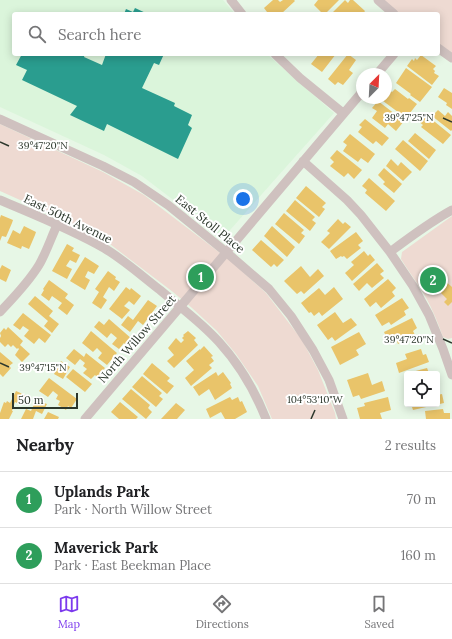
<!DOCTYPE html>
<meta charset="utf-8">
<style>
body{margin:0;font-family:Lora,serif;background:#f2f2f2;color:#202124}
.controls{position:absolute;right:12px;bottom:12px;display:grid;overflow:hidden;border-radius:4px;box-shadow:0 2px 10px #0003}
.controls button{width:36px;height:36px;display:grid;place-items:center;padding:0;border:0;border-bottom:1px solid #e0e0e0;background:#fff;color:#202124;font:20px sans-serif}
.compass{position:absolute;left:356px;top:68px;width:36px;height:36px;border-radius:50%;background:#fff;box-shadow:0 2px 10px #0003;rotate:24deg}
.scale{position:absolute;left:12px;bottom:10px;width:66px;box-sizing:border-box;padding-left:4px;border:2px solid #2c372c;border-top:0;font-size:11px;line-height:14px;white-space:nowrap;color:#2c372c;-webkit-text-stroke:3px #fff;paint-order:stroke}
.you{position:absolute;left:243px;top:199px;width:14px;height:14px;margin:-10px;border:3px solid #fff;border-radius:50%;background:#1a73e8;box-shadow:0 0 0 6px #1a73e833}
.badge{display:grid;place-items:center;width:26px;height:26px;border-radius:50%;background:#7c3aed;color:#fff;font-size:13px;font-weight:700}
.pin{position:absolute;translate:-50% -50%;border:2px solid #fff;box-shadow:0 1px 4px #0006}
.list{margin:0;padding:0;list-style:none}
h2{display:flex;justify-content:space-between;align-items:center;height:52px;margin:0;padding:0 16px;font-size:17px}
h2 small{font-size:13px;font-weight:400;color:#757577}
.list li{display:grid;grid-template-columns:26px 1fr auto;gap:12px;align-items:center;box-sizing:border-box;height:56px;padding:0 16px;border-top:1px solid #e0e0e0}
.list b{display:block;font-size:15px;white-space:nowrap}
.list p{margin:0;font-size:13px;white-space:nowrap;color:#757577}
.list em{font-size:13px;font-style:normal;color:#757577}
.icon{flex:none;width:22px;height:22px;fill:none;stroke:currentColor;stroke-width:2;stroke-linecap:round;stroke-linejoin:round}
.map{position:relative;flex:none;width:452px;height:419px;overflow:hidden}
.search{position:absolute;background:#fff;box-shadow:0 2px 10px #0003;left:12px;right:12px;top:12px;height:44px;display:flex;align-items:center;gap:10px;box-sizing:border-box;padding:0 14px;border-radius:4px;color:#757577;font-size:15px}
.sheet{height:164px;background:#fff}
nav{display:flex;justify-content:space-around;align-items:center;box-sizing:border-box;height:56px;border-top:1px solid #e0e0e0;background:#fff;font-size:11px;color:#757577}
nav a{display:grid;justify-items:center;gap:2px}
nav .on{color:#7c3aed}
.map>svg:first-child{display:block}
.built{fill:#dbf5db}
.green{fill:#eedad2}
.homes{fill:#e9c46a}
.schools{fill:#2a9d8f}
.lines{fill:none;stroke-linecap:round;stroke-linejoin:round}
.street{stroke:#cfc1bf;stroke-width:9}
.ticks{fill:none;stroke:#2c372c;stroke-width:1.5}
.labels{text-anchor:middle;stroke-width:4;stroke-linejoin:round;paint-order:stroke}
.street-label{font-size:12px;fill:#2c372c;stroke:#fff}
.ticks-label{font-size:10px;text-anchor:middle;fill:#2c372c;stroke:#fff;stroke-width:4;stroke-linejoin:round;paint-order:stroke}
</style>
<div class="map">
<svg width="452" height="419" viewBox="0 0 452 419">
<rect width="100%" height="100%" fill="#e7f7e6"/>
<path class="built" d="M0 0H223L235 14H14V54H267L334 113 223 238 142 176 104 155 0 107Z"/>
<path class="green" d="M382 0H452V55L438 45V14H398Z
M0 124 103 172 144 195 232 262 266 293 302 340 318 370 335 413 336 419H272L258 386 236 354 217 331 192 308 173 292 98 235 0 191Z
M452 216V338L448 339 443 337C437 320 430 303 420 288 414 278 407 269 401 259L402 252Z"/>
<path class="homes" d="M273 0H278L280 2 283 0H294L295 1 281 14H265L267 12 264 8Z
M318 0H339L325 14H323L314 5Z
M345 0 348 3 350 0H353L365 11 363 14H331Z
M319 54H336L322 72 311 64Z
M348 54 356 60 349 70 353 73 343 85 338 82 335 85 328 79Z
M421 55 436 66 433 69 435 71 434 73 439 76 432 85 407 66 412 59 414 61 415 58 417 60Z
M406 68 432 87 420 102 410 95 411 94 396 83Z
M444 88 452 93V109L446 105 447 103 438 97Z
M387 89 392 92 395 89 408 99 409 98 417 104 406 118 379 98H386V90Z
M378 101 404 121 396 131 388 124 385 128 372 118 377 111 372 108Z
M438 110 445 116 448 112 452 116V130L451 131 432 116Z
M424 113 451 135 443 144 421 127 423 125 418 121Z
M365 119 389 138 382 146 376 141 373 144 358 132 362 127 359 125Z
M415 133 436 150 429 159 408 141Z
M350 134 375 154 368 163 361 158 358 162 343 151 347 145 343 142Z
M403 140 428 161 420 171 395 149Z
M337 150 362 170 354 179 348 173 344 177 330 166 334 162 330 158Z
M391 159 398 166 401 162 412 172 403 181 386 166Z
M384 168 402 184 394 193 383 184 385 182 378 175Z
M369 178 395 201 386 211 365 193 367 190 362 186Z
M306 186 326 203 322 207 325 209 319 217 296 198Z
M295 200 315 217 312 220 316 223 310 231 286 211Z
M284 213 304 230 301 233 305 236 299 244 275 224Z
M1 215 13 220 12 223 6 237 2 236 0 241V218Z
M338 219 343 224 345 222 351 227 329 249 321 242 330 233 327 231Z
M24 226 36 232 35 235 29 249 22 246 21 249 7 243 13 230 20 234Z
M272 226 295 247 287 257 264 236Z
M356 232 363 241 358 245 361 248 347 259 344 256 342 257 341 256 336 259 330 251Z
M261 240 284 260 277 267 274 264 271 267 252 250Z
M67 244 74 248 72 251 80 255 76 263 70 260 66 266 72 269 67 279 52 271Z
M364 251 368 256 370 254 375 260 352 281 345 273 354 265 351 262Z
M85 257 99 266 94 274 88 271 85 277 90 280 85 290 70 281Z
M377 263 384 271 380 274 384 278 372 288 367 283 359 291 353 284Z
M2 265 11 270 6 282 0 279V269Z
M301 266 310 277 318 269 324 276 304 294 301 291 297 294 284 281Z
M108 271 116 277 115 279 120 282 114 291 109 287 103 297 107 300 101 309 92 303 99 292 95 289Z
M388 279 396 288 392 292 395 296 381 308 376 302 370 307 364 299Z
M443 279 452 287V302L448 306 444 302 447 299 435 287Z
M49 280 68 294 65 298 74 305 67 315 58 308 62 303 52 296 49 301 41 295 44 290 43 289Z
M126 287 130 290 131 288 141 296 134 305 129 301 124 306 130 310 122 319 109 309Z
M334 287 343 299 322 316 319 312 314 316 311 312 309 313 301 303 319 288 325 295Z
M35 296 53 311 49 316 59 324 52 333 44 326 48 321 28 304Z
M402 298 409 308 404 311 406 315 391 325 389 322 382 326 375 315Z
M148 300 157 306 143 325 138 321 130 332 121 325 128 316 133 320Z
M335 312 343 323 351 318 357 325 335 341 332 337 328 340 317 325Z
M23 313 51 335 45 343 39 338 34 344 24 336 29 330 23 326 20 330 13 325Z
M412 318 417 328 413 331 415 335 398 344 395 337 388 341 384 332Z
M109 319 132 339 127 346 124 343 119 349 112 344 117 338 111 333 107 338 94 327 99 321 104 325Z
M8 327 23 341 20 345 30 354 22 362 15 355 19 349 18 348 17 349 13 345 11 347 8 344 5 347 0 342V338L1 336 0 333 4 328 6 330Z
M91 331 117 353 107 365 98 358 102 353 97 348 93 352 82 343Z
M188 331 196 338 194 340 198 345 174 368 167 361 174 355 168 348 176 338 181 343 184 340 182 338 184 336 183 335Z
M359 332 366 344 356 350 359 355 340 365 331 347Z
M204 346 213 356 211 357 214 361 209 365 212 368 191 386 185 378 194 370 186 361 200 349V350Z
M74 349 84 357 86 353 105 368 97 377 95 375 91 379 83 373 87 369 83 366 85 363 80 359 75 365 66 358Z
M421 349 423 355 426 354 429 362 399 373 396 363 407 359 405 354Z
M0 352 13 363 9 366 11 368 3 377 0 374Z
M61 361 70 367 63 379 54 374Z
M152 363 170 378 167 381 174 386 167 394 143 374Z
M427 368 429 373 434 372 435 374H408V373Z
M73 369 92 384 85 392 66 377Z
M216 372 218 376 223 372 231 383 230 384 232 388 215 400 209 389 199 396 193 387Z
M368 373 372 385 382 381 385 391 361 399 359 395 353 397 347 380Z
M142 376 162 393 159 396 163 399 156 407 132 387Z
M49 378 77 399 71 408 68 406 66 410 58 405 60 401 56 399 58 395 53 391 48 397 39 391Z
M131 389 150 405 148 408 152 412 146 419 122 399Z
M16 391 25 395 21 405 15 402 12 411H13L9 419H0V413L4 402 6 403 7 401 10 403Z
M442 394 444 403 413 410 411 404H437V395Z
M230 397 232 400 238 397 240 402 242 401 247 412 235 419H225L221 412 210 418 206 409Z
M388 397 391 410 380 413 382 419H360L357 408 365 406 364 403Z
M36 400 47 404 42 414 36 411 33 419H21L26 409 31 411Z
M120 402 138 417 136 419H119L111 412Z
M176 403 185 410 177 419H161Z
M443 409 444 413H450V419H426L425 411Z
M48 412 59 417 58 419H44Z"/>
<path class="schools" d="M135 8 148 14H124L126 9 133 12Z
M22 54H85L84 57 102 65 106 54H164L159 65 154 63 142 88 175 103 174 106 192 115 188 125 192 128 178 159 107 124 104 131 70 115 77 106 22 80 27 70 16 65Z"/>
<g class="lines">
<path class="street" d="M231 0 242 14
M378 0 394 14
M438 48 452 58
M275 54 300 78 343 113
M377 74 394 54
M0 119 103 166 134 182 168 205 226 252 269 289 291 316 313 350 329 380 343 419
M303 161 347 200 361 215 390 252 413 286 429 315 443 349 452 375
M0 200C35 215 71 229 104 248 124 260 142 276 160 290 180 307 201 322 219 342 239 364 255 391 266 419
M390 252C410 237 430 222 452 210
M0 312C14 297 28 283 39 265 46 253 51 238 57 225
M85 419 180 307 362 92"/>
</g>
<path class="ticks" d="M443 118 452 122M0 142 9 146M443 339 452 343M0 363 9 367M311 419 315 410"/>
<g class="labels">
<g class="street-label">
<text transform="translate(68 219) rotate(26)" y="4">East 50th Avenue</text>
<text transform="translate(210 224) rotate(39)" y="4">East Stoll Place</text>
<text transform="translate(137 339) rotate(-49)" y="4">North Willow Street</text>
</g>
</g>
<g class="ticks-label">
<text x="409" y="121">39°47'25"N</text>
<text x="43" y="149">39°47'20"N</text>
<text x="409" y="343">39°47'20"N</text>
<text x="43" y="371">39°47'15"N</text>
<text x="315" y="403">104°53'10"W</text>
</g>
</svg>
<div class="controls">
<button><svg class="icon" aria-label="locate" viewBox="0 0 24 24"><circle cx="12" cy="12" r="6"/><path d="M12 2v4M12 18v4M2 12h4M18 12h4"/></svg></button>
</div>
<svg class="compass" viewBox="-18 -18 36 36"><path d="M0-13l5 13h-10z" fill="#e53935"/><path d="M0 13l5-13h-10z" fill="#757577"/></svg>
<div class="scale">50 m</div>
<div class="you"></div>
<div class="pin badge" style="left:201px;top:277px;background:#2e9e5b">1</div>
<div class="pin badge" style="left:433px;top:280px;background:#2e9e5b">2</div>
<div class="search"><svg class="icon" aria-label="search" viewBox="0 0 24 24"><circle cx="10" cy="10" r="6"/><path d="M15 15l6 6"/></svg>Search here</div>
</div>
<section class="sheet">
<h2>Nearby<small>2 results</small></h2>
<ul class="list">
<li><span class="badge" style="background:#2e9e5b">1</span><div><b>Uplands Park</b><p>Park · North Willow Street</p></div><em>70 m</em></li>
<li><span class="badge" style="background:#2e9e5b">2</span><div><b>Maverick Park</b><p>Park · East Beekman Place</p></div><em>160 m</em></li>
</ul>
</section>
<nav>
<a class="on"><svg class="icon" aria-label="map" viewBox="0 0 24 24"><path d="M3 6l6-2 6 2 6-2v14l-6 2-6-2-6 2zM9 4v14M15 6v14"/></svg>Map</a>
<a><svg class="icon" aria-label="directions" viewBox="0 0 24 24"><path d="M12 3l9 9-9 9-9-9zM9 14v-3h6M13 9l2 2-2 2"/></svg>Directions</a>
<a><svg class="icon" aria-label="saved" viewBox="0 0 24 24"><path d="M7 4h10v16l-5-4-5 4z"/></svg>Saved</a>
</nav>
